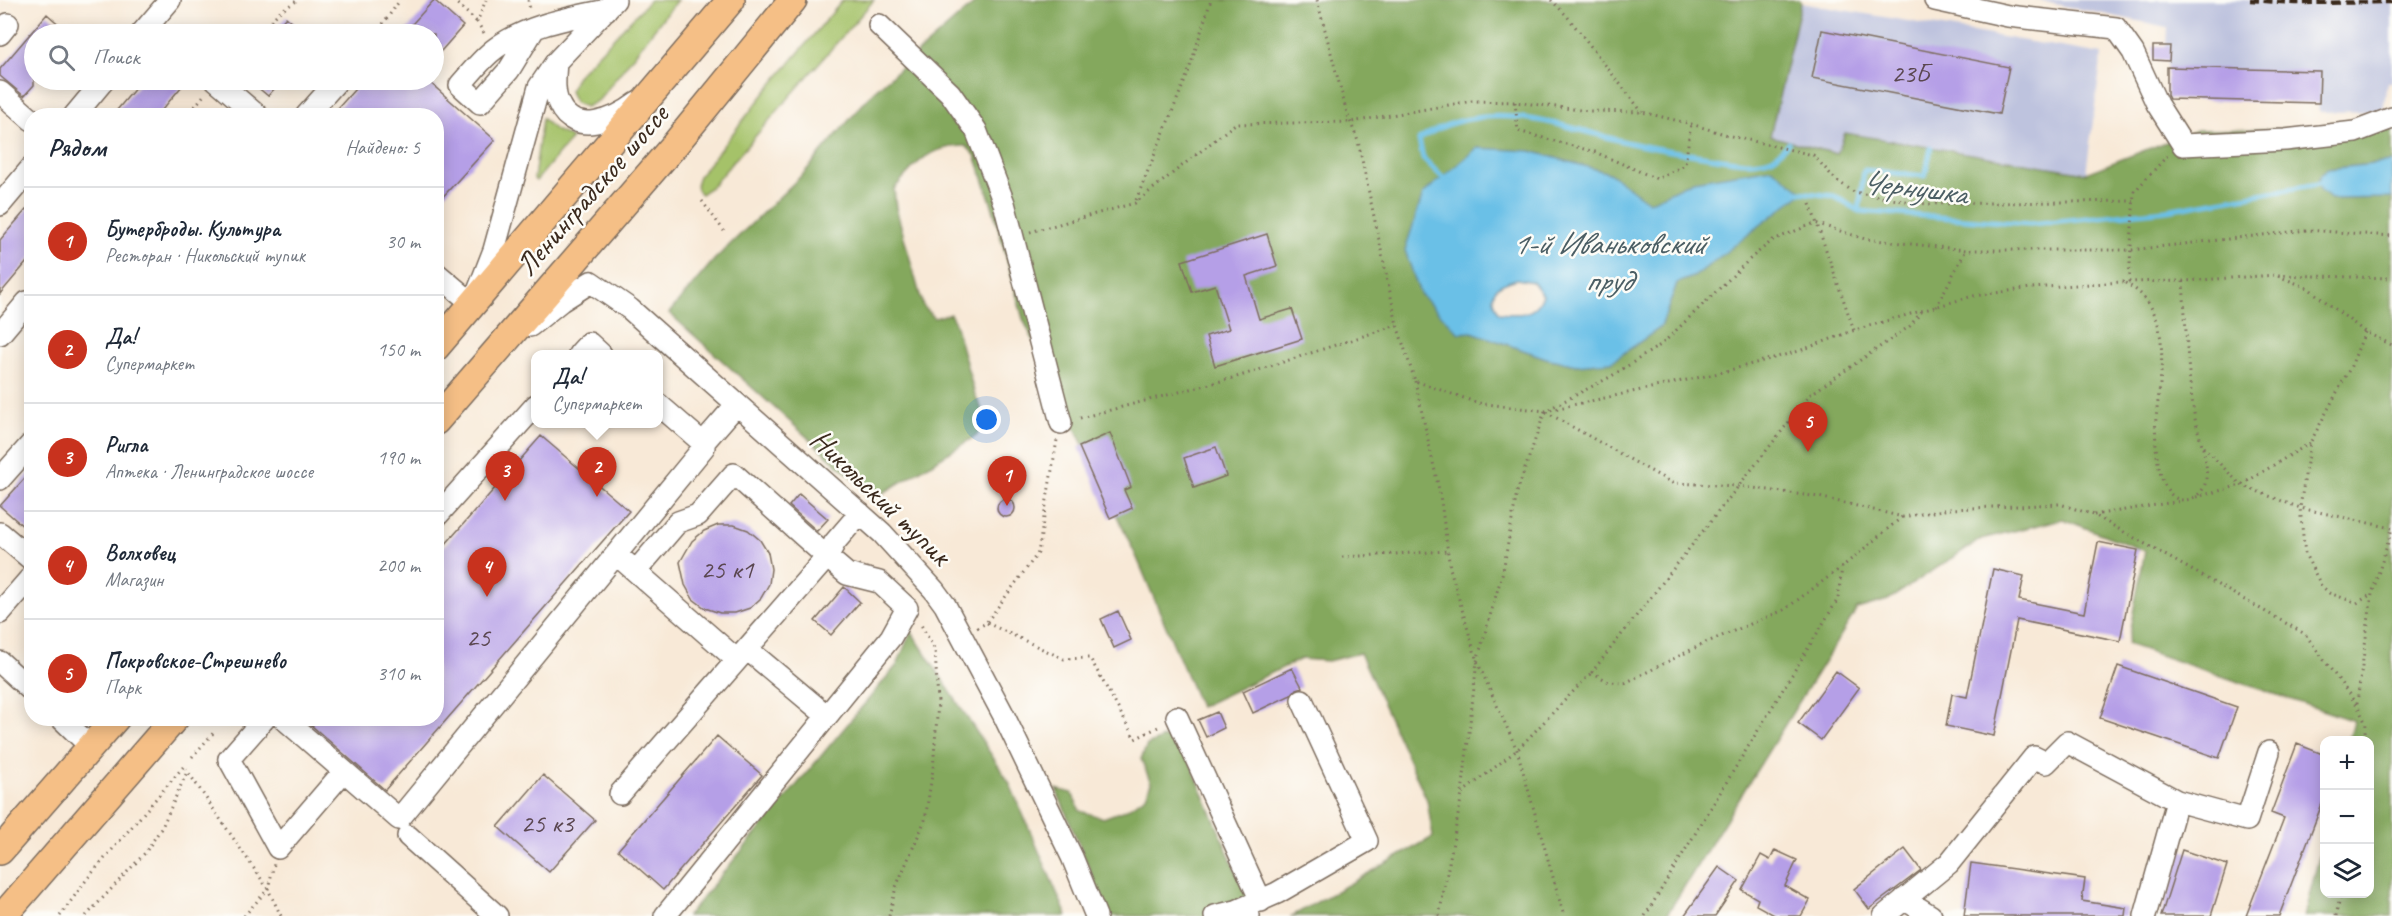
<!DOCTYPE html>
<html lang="ru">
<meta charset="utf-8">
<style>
body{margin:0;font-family:Caveat,sans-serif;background:#f2f2f3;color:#1f2937}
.controls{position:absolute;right:18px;bottom:18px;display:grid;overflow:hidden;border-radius:12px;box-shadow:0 3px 15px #0003}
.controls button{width:54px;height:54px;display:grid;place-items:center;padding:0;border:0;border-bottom:2px solid #e0e1e3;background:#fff;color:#1f2937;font:30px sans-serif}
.you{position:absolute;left:987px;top:420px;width:21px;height:21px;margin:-15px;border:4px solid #fff;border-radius:50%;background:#1a73e8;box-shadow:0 0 0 9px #1a73e833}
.badge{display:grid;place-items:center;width:39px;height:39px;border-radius:50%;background:#c8321e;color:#fff;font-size:20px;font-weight:700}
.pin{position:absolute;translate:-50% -50px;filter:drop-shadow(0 2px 3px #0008)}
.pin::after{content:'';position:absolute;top:32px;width:21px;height:18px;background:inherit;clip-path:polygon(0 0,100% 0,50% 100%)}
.popup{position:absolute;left:531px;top:350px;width:132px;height:78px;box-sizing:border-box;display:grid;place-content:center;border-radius:12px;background:#fff;filter:drop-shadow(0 2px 4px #0005);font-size:20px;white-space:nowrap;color:#747a83}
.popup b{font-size:22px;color:#1f2937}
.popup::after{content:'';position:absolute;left:50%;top:100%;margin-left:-12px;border:12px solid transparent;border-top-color:#fff}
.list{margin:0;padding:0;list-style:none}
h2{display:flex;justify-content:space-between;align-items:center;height:78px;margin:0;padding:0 24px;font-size:26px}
h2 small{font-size:20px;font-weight:400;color:#747a83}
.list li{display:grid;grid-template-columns:39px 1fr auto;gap:18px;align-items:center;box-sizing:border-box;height:108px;padding:0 24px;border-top:2px solid #e0e1e3}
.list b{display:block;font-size:22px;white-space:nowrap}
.list p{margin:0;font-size:20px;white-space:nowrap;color:#747a83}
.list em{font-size:20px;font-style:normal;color:#747a83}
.icon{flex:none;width:33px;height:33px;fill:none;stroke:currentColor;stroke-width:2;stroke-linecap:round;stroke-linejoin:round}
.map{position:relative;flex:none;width:2392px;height:916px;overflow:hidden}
.search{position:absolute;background:#fff;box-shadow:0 3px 15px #0003;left:24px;top:24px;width:420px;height:66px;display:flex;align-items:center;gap:15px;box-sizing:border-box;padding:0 21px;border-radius:33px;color:#747a83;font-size:22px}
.panel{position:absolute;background:#fff;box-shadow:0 3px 15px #0003;left:24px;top:108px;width:420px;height:618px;border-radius:24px}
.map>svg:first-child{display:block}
.industrial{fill:#bec3de}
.green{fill:#a5c269;stroke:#707644;stroke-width:1.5}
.forest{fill:#84a85d;stroke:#60693e;stroke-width:1.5;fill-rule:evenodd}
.water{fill:#6ac0e7;stroke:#527582;stroke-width:1.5;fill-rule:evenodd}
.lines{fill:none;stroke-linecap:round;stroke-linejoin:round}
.stream{stroke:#6ac0e7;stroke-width:5}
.building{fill:#b59fe7}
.minor-casing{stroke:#7d6d5f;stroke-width:24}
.major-casing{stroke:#7d6d5f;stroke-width:30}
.path{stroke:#7d6d5f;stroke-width:3;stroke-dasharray:1.5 4.5;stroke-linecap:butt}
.minor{stroke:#fff;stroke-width:21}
.major{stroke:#f5bf86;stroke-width:27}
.rail{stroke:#3b2a1e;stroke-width:4.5;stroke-dasharray:9 4.5;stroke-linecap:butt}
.labels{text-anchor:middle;stroke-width:5;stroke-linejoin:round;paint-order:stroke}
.number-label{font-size:27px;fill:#5a4750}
.street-label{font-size:30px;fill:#3b2a1e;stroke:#fdfcf7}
.water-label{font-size:32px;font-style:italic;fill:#4b5e64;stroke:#fdfcf7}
</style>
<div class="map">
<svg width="2392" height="916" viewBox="0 0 2392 916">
<rect width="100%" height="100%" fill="#fdfcf7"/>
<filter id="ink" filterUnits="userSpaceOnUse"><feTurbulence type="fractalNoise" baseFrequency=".0167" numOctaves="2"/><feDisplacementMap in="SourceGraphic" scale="12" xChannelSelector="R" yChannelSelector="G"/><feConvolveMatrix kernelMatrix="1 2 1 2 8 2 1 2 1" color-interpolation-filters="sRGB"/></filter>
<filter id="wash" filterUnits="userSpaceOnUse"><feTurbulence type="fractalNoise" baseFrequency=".008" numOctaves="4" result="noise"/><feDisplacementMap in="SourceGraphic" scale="24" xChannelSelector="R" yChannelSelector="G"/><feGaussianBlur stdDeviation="1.35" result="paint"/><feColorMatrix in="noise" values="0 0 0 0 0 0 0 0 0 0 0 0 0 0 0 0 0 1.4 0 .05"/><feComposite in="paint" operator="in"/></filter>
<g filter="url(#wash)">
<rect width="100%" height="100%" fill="#f8e9d7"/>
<path class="industrial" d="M2035 0H2392V82H2387L2383 111 2319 112 2318 103 2167 99V61L2153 60V46H2166L2167 27Z
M1801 3 2102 54 2086 173 1845 134 1838 154 1769 136Z"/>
<path class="green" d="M650 0H677L599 100 586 107 575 103 570 91 576 77Z
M843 0H874L712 186 701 194C694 189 696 184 699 176L767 90Z
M542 118 555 130 572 138 536 181 534 179Z"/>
<path class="forest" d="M978 0H1800L1801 3 1770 136 1837 154 1845 133 2086 173 2197 130 2370 128 2392 113V162L2328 169 2331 199 2392 198V916H2304L2324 838V894H2370V740H2349L2354 721 2127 644 2145 551 2063 519 1981 539 1888 600 1857 609 1666 916H1292L1433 837 1427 800 1360 653 1328 661 1301 659 1200 707 1137 558 1023 319 992 205 975 155 966 146C930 145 916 163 894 189L896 208 923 306 934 318 950 314 955 323 975 395 987 420 976 436 875 498 669 313 714 260 804 173 873 92ZM1531 151 1609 173 1649 203 1693 181 1695 276 1677 283 1661 327 1611 362 1576 365 1546 358 1472 332Z
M911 631 1009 782 1067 916H687L897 665Z
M1163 738H1180L1237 874 1257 916H1109L1056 789 1072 793 1080 811 1103 818 1125 810 1146 796 1151 783 1141 759 1147 745Z"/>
<path class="water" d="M1477 148 1531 151 1609 173 1649 202 1693 181 1772 168 1803 192 1695 276 1677 283 1661 327 1611 362 1576 365 1546 358 1472 332 1459 333 1420 294 1405 250 1423 194ZM1517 279 1533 282 1543 295C1536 316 1519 315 1499 313 1487 291 1495 285 1517 279Z
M2392 162V198L2331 199 2321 191 2317 183 2321 175 2328 169Z"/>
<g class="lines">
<path class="stream" d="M1447 182 1423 158 1419 140C1479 97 1554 123 1618 140 1648 148 1678 152 1709 157 1729 160 1752 166 1772 158 1778 155 1784 147 1789 143
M1799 192 1834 196 1859 211 2030 224 2166 210 2324 183
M1859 211 1864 170 1925 176 1931 148"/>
</g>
<g id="blocks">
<path class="building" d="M434 0 463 26 434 59V34H403Z
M47 14 70 34H34V85L24 96 0 76V69Z
M286 17 306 34H271Z
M1822 30 2009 67 1999 114 1812 78Z
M2153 46H2170L2169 61 2153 60Z
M2167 67 2320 71 2319 103 2169 99 2167 95Z
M142 80H187L157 116H112Z
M249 80H282L268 96Z
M363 80H427L495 140 436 204V116H331Z
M32 203V256L0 294V240Z
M1267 234 1277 266 1246 276 1259 319 1292 309 1302 339 1215 366 1206 336 1229 329 1215 285 1192 292 1182 261Z
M1110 433 1131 487 1124 490 1132 508 1110 518 1079 447Z
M541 436 629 511 385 790 303 718H436V555Z
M1216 447 1226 476 1194 488 1184 458Z
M32 470V534L0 506Z
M799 494 828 519 817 531 789 506Z
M997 508a9 9 0 1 1 18 0a9 9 0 1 1-18 0Z
M718 525H734L748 530 760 540 768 553 771 569 769 584 761 598 750 608 735 613H720L705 608 693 599 685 585 680 562 692 541 704 531Z
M2098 542 2138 550 2120 641 2017 620 1994 736 1946 726 1952 694 1967 697 1993 569 2024 576 2019 600 2084 613Z
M844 587 860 602 831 635 815 621Z
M1118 611 1131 640 1114 648 1101 619Z
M2118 666 2237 707 2219 758 2100 718Z
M1292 668 1302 687 1296 689 1291 695 1253 713 1243 691Z
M1836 671 1859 688 1821 740 1798 723Z
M1217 712 1224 728 1206 737 1198 720Z
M717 736 762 775 663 890 618 850Z
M2297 744 2325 755V796L2279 916H2246L2284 818 2271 813Z
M543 775 595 820 549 872 498 827Z
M1905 849 1921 870 1869 909 1854 889Z
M1775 850 1797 860 1785 886 1810 900 1801 916H1776L1756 905 1758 899 1742 890 1761 855 1770 860Z
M2182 850 2227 865 2211 916H2161Z
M1971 863 2085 879 2082 901 2126 908 2125 916H1964Z
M1719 867 1739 881 1715 916H1684Z"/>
</g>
</g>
<g filter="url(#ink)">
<use href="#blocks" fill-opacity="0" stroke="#7d6d5f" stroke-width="1.5"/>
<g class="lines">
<defs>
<path id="minor" d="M1935 0 2008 16 2116 28 2133 52 2157 104 2183 145 2285 140 2355 132 2392 118
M879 25 950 93 976 130 1004 203 1061 423
M534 29 509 70 480 103 460 85C471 73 482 58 496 48 527 25 569 18 606 10
M0 34 8 24
M141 34 170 0
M556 62C555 76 553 92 559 104 574 138 616 119 637 103
M216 80 258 116
M0 92 32 120
M74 116 104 80
M306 116 338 80
M0 205 32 167
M436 273 473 304 494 250 539 87 556 62 615 0
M530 326 561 301 591 282 630 309 882 533 934 590 945 605 1003 714 1072 857 1096 916
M0 334 27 302
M579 354 589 343 601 354
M703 443 737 404
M0 479 32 443
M436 517 536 405
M0 533 32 560
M625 562 737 660
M0 613 32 576
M747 649 827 716
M0 662 32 691
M1177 717 1261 901
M61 718 91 747
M265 718 229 759 278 848 344 771
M283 718 399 819 704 447 703 443 658 404
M620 794 827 557 734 474 698 515 678 522 636 571
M2177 801 2247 820 2269 752
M408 836 497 916
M1904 899 1931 916
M1236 911 1277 893 1367 841 1302 700
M665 916 891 637 907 608 879 582 847 574 827 557 835 542 860 513
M1215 916 1236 911 1249 916
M1884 916 1949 863 2034 757 2046 763 2067 742 2177 801 2145 916"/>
<path id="major" d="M436 347 731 0
M436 421 672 148 793 0
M0 851 116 718
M3 916 175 718"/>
</defs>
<use href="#minor" class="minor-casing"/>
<use href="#major" class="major-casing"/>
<path class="path" d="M453 0 477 22
M528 0 530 10
M1317 0 1347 113 1358 141 1397 325 1415 381 1478 403 1545 411 1719 373 1799 351 1855 330 1973 296 2031 288 2122 282 2183 281 2277 275 2392 278
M1551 0 1567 16 1642 112
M484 33 477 22 486 0
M259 34 279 12 298 0
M376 34 400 0
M1515 102 1518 131 1595 152 1657 179 1685 165 1691 124
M187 116 205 94
M1136 200 1188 73 1211 0
M702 201 724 231
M1810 204 1854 330
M1030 232 1135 203 1235 124 1351 122 1472 101 1515 102 1589 111 1642 112 1691 124 1731 136 1813 155 1836 180 1854 192 1891 199 1926 204 2134 201
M2278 276 2308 288 2365 332 2392 345
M2129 282 2134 192 2167 156
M2125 283C2175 308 2161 372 2156 418 2154 438 2156 509 2190 499 2199 496 2205 489 2206 479 2209 457 2197 434 2194 413 2187 370 2186 325 2183 281
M1936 307 1966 250
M2365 332 2351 366 2310 443 2300 508 2305 554 2321 585 2329 593 2357 603 2372 594
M1415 381 1440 494 1450 568 1477 661 1517 750 1564 916
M1546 412 1672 483 1739 486 1819 497 1903 517 1950 509 2060 504 2094 515 2305 634 2357 705 2366 724 2364 740
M1080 418 1240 376 1397 325
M2203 447 2241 485 2300 508 2392 528
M2196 497 2241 485 2310 443
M2094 515 2181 501
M1902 517 1842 567 1784 610 1705 643 1625 683 1609 682 1592 672 1811 394 1910 326 1922 311
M1342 557 1448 551
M987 623 1064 659 1090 658 1135 739 1160 726
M977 628 986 623 1038 553 1057 440
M2357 703 2372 594 2392 529
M192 757 215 731
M1462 793 1517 750 1592 672
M60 916 87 879 184 766 268 889 281 916
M86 916 145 853 162 827 187 772
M244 916 268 889 274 864
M889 916 896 887 925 820 933 769 938 703 935 650 920 623
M1439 916 1462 794 1477 661 1503 571 1517 492 1545 411 1610 377 1662 344 1752 257 1773 240 1815 223 1865 239 1966 250H2131L2307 230 2392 236
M1645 916 1838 599 1842 567
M2336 916 2341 894"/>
<use href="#minor" class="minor"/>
<use href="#major" class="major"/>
<path class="rail" d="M2250 0 2296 3 2392 2"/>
</g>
</g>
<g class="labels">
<g class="number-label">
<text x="1910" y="82">23Б</text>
<text x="727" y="578">25 к1</text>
<text x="478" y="646">25</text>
<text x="547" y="832">25 к3</text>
</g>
<g class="street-label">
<text transform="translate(592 190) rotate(-49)" y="10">Ленинградское шоссе</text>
<text transform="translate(881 497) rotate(44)" y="10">Никольский тупик</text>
</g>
<g class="water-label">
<text transform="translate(1914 187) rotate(7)" y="11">Чернушка</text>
<text x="1608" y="254">1-й Иваньковский<tspan x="1608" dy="37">пруд</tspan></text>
</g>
</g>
</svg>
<div class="controls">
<button>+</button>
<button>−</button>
<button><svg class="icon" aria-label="layers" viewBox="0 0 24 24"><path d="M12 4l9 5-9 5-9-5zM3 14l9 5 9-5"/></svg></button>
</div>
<div class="you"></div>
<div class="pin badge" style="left:1007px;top:506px">1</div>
<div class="pin badge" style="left:597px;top:497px">2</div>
<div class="popup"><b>Да!</b>Супермаркет</div>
<div class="pin badge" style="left:505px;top:501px">3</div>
<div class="pin badge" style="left:487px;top:597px">4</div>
<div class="pin badge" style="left:1808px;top:452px">5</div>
<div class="search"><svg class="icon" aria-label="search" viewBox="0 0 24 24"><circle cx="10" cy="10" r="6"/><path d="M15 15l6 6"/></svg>Поиск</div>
<section class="panel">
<h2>Рядом<small>Найдено: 5</small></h2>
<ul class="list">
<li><span class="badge">1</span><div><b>Бутерброды. Культура</b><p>Ресторан · Никольский тупик</p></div><em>30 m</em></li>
<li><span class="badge">2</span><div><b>Да!</b><p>Супермаркет</p></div><em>150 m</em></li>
<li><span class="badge">3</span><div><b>Ригла</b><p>Аптека · Ленинградское шоссе</p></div><em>190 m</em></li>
<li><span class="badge">4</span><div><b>Волховец</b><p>Магазин</p></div><em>200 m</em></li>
<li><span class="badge">5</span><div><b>Покровское-Стрешнево</b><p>Парк</p></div><em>310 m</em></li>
</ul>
</section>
</div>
